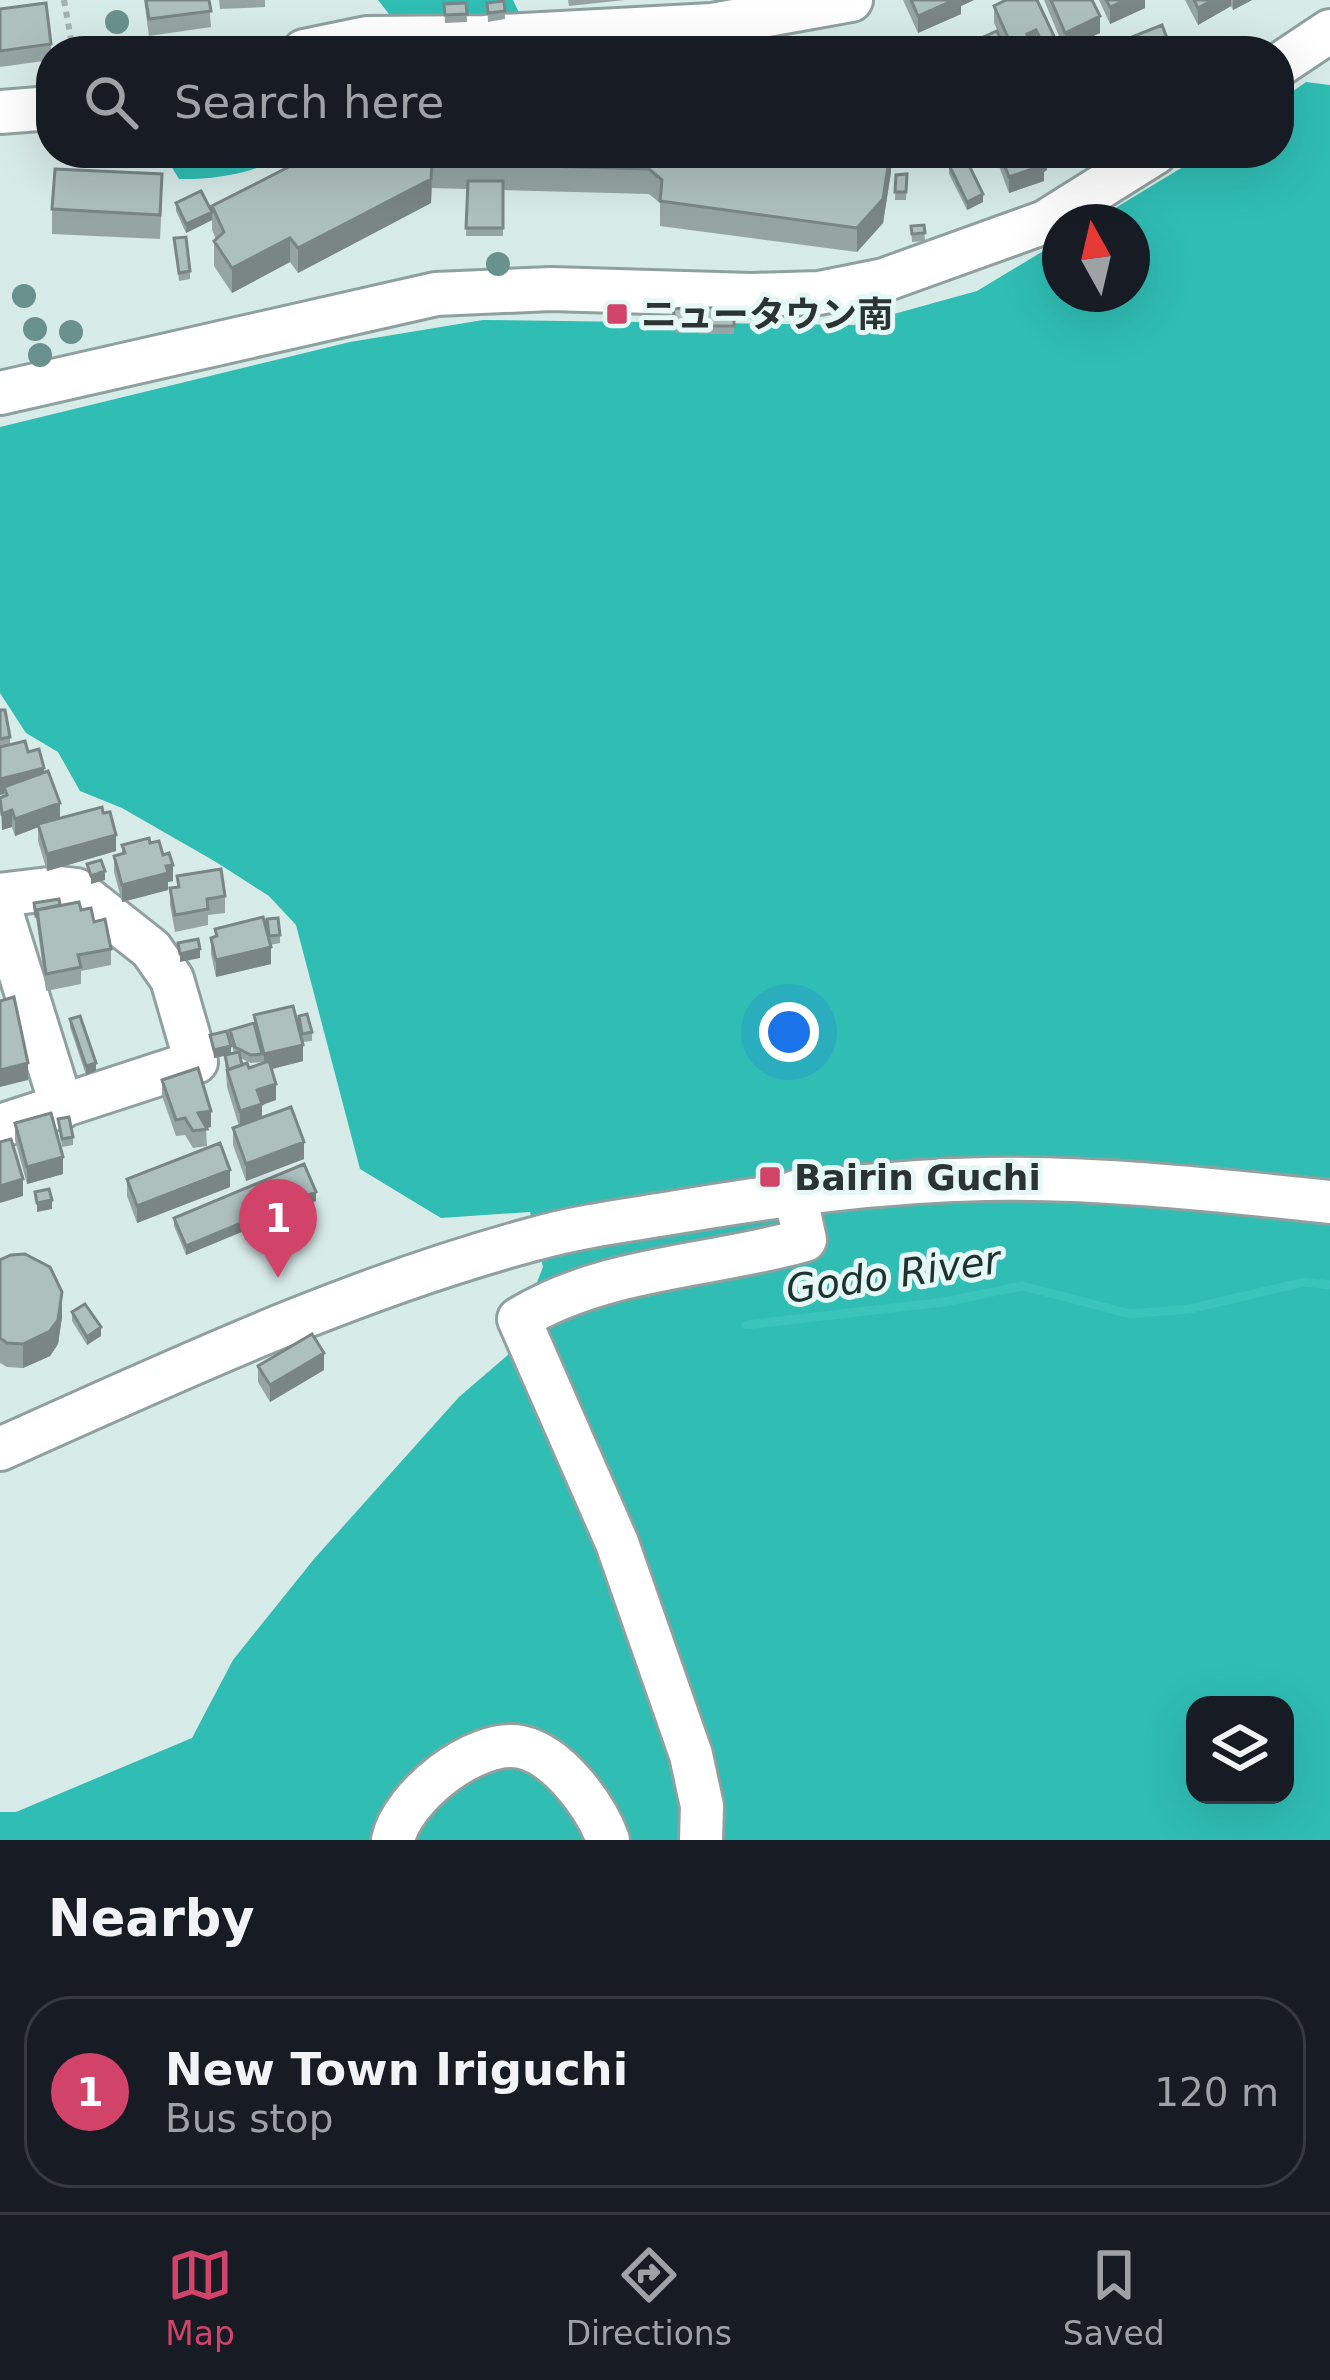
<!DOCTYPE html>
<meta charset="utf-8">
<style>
body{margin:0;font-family:"DejaVu Sans","Noto Sans JP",sans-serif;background:#20242c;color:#f1f3f6}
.controls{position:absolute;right:36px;bottom:36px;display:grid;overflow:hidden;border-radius:24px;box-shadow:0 12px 48px #0002}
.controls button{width:108px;height:108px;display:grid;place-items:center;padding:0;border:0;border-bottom:3px solid #363941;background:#171b24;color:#f1f3f6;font:60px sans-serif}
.compass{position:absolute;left:1042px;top:204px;width:108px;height:108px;border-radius:50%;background:#171b24;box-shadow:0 12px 48px #0002;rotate:352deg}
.you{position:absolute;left:789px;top:1032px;width:42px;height:42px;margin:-30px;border:9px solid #fff;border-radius:50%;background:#1a73e8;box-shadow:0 0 0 18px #1a73e833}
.badge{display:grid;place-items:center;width:78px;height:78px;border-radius:50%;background:#d14369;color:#fff;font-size:39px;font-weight:700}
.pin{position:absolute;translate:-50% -99px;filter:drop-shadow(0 3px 6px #0008)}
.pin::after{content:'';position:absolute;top:63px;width:42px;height:36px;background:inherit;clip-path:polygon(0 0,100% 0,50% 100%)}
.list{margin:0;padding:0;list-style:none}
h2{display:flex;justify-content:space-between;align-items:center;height:156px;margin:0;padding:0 48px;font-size:51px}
h2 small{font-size:39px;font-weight:400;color:#9ea1a6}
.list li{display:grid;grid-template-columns:78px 1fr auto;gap:36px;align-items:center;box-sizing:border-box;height:192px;margin:0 24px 24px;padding:0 24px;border:3px solid #363941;border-radius:48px}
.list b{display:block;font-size:45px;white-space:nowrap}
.list p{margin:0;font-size:39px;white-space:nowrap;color:#9ea1a6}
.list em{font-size:39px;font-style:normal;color:#9ea1a6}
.icon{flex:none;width:66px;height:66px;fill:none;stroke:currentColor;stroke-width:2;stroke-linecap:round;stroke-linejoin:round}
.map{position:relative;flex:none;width:1330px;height:1840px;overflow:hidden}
.search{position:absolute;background:#171b24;box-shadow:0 12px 48px #0002;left:36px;right:36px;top:36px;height:132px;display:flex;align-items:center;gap:30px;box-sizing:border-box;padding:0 42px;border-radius:48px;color:#9ea1a6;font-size:45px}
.sheet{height:372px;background:#171b24}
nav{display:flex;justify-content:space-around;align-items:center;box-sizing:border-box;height:168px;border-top:3px solid #363941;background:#171b24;font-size:33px;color:#9ea1a6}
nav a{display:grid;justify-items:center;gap:6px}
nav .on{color:#d14369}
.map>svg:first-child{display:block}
.forest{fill:#2fbdb4;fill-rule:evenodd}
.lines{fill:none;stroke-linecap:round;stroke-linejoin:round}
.stream{stroke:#3ac4ba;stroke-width:9}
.minor-casing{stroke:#8fa19f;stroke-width:48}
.path{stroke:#a2b2b0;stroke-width:6;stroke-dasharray:6 6;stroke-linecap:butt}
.minor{stroke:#fff;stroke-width:42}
.tree{fill:#69928f}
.wall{fill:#96a5a3;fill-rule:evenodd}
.shaded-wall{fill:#7a8685}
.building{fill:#aec0be;stroke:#7a8685;stroke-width:3}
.poi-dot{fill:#d14369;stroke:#e5f8f6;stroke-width:4.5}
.labels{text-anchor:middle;stroke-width:10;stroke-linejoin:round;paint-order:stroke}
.poi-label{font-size:36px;font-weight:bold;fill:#2c3333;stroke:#e5f8f6;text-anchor:start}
.water-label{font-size:39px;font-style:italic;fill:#1d3331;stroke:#e5f8f6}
</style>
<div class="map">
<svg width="1330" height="1840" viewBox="0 0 1330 1840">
<rect width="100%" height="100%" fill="#d7ebe8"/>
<path class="forest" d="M378 0H513L521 17 400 28Z
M1306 82 1330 85V1840H0V1812H16L192 1738 233 1660 314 1559 459 1397 509 1354 543 1267 530 1212 441 1218 360 1169 296 925 269 896 216 862 122 808 80 791 58 752 26 733 0 693V427L350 342 483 320 854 325 977 291 1060 241V294H1132V222H1092L1206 153H1279V101ZM1195 1705H1285V1795H1195Z
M142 153H287C259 173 213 180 179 179L165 156Z"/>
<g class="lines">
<path class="stream" d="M746 1325 944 1302 1022 1286 1131 1314 1189 1309 1305 1282 1330 1285"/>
<defs>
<path id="minor" d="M304 51 367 38 484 37 712 25 851 0
M1279 65 1330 31
M0 112 51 108
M0 393 436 294 551 289 751 295 819 293 884 280 1045 222 1155 153
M0 895 57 888 76 890 151 949 172 979 196 1062 0 1126
M0 908 62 1107
M0 1449C175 1371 348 1289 534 1239 580 1226 629 1220 677 1212 779 1195 881 1181 985 1179 1099 1177 1216 1190 1330 1202
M393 1840C402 1797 475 1738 521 1747 559 1755 596 1807 608 1840
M701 1840 702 1806 691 1755 617 1543 519 1319C604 1267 710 1267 805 1240L795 1192"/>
</defs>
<use href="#minor" class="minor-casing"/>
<path class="path" d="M64 0 73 51"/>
<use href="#minor" class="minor"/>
</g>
<g class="tree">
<circle cx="117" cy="22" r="12"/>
<circle cx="498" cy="264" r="12"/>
<circle cx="24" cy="296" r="12"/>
<circle cx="35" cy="329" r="12"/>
<circle cx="71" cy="332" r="12"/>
<circle cx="40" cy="355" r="12"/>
</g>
<path class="wall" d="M144 0H209L211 27 149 36Z
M219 0H265V7L220 9Z
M568 0H625L569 6Z
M903 0H974L961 6V14L918 33Z
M1044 0H1092L1100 33 1064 48Z
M1099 0H1145V8L1110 24Z
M1185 0H1252L1233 10 1231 6 1198 25Z
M504 1 505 19 488 22 487 3Z
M466 3 467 22 445 23 444 4Z
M994 6 1054 36V51H1038L1036 47 1032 48V51H1007L994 23Z
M0 9 51 44V60L0 67Z
M51 73V92L46 93 44 74Z
M316 153 891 172 883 223 857 252 660 226V203L649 194 503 190V236H466L467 189 432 188 431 203 298 273 290 262 232 293 214 266V241L216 239 212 230V206Z
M994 153H1046L1047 170 1044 172V181L1009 193Z
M949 165 983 202 967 210 949 174Z
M907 174 906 200H895L896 175Z
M162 199 160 239 52 234V209Z
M176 203 212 220 186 233 176 211Z
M924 225 925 241 912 242 911 226Z
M174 238 190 271V279L179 281Z
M697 308H734V334H698Z
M673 309 686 324V332L676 333Z
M0 710 10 737V744L28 752 44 773 60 818 116 851 47 871 38 841V827L15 836 12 827 2 830 0 798 4 794 0 795Z
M150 843 173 881 168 882V890L122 902 114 872V856L122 854V845Z
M177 876 225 896V913L208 915V925L175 932 170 905V888L177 887Z
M34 903 60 905 81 910 94 922 111 949V965L81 971V984L46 991Z
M267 919 280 935V943L270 945 271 964 216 977 211 954V938L215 937V929L268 938Z
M254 1015 301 1035 299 1016 312 1032V1041L302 1042 303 1061 272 1069 276 1100 262 1105V1118L304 1159 246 1181 233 1145V1128L239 1126 227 1087 225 1056 214 1058 210 1035 231 1054 234 1053 230 1038V1030L254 1023ZM240 1058 251 1063 262 1062V1064L249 1068 242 1065Z
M70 1019 96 1071 86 1075 70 1027Z
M162 1080 211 1127 206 1128 207 1146 193 1148 185 1135 176 1136 162 1096Z
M58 1119 73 1137V1145L62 1147Z
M15 1123 63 1174 27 1184 15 1140Z
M127 1179 230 1187 137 1223 127 1196Z
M316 1201 186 1255 174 1226V1218Z
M0 1260 62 1317 58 1344 50 1356 23 1368 7 1367 0 1363Z
M72 1312 101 1336 87 1345 72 1321Z
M258 1366 324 1370 270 1402 258 1382Z"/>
<path class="shaded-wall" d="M954 0H974L961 6V14L918 33V16Z
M1126 0H1145V8L1110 24V7Z
M1213 0H1231V6L1198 25V8Z
M1233 0H1252L1233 10Z
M1100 16V33L1065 50V33Z
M1036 30V47L1032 48V51H1022L1027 34Z
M1054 36V51H1042V42Z
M891 153V172L883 223 857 252V228Z
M1047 154V170L1044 172V181L1009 193V177Z
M432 163 431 203 298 273V248Z
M983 194V202L967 210V202Z
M212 212V220L186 233V224Z
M290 238V262L232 293V268Z
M44 768V785L4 787V794L0 795V779Z
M60 803V819L15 836V819Z
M12 810V827L2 830V814Z
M116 835V851L47 871V854Z
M173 865V881L168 882V890L122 902V885Z
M105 871V880L91 884V876Z
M271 947V964L216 977V960Z
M200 949V958L180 962V954Z
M303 1045V1061L264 1071V1054Z
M231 1046V1054L214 1058V1050Z
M28 1063V1080L0 1087V1070Z
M96 1063V1071L86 1075V1066Z
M276 1084V1100L262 1105V1120L240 1127V1111L257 1090Z
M211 1111V1127L198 1130V1113Z
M304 1142V1159L246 1181V1164Z
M63 1157V1174L27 1184V1167Z
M230 1170V1187L137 1223V1206Z
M23 1179V1196L0 1203V1186Z
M316 1192V1201L186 1255V1246Z
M52 1200V1209L37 1212V1203Z
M62 1292V1317L58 1344 50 1356 23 1368V1344Z
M101 1327V1336L87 1345V1337Z
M324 1353V1370L270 1402V1385Z"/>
<path class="building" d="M146 0H209L211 11 149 19Z
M911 0H954L918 16Z
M1006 0H1037L1054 36 1042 42 1036 30 1027 34 1032 46 1022 51H1014L994 6Z
M1051 0H1092L1100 16 1065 33Z
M1106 0H1126L1110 7Z
M1194 0H1213L1198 8Z
M504 1 505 11 488 13 487 3Z
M46 3 51 44 0 51V9Z
M466 3 467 14 445 15 444 4Z
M1162 25 1172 51H1128L1124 40Z
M997 31 1006 51H952Z
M1090 36 1097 51H1059Z
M778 40 779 51H770L768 41Z
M51 73V84L46 85 44 74Z
M316 153H890L883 199 857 228 660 201 662 180 649 169 432 163 431 179 298 248 290 238 232 268 214 241 224 232 212 206Z
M1000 153H1046L1047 154 1041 156 1044 165 1009 177Z
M965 157 983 194 967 202 949 165Z
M55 169 162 174 160 215 52 209Z
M907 174 906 192H895L896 175Z
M468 181H503V228H466Z
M201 191 212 212 186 224 176 203Z
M924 225 925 233 912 234 911 226Z
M186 237 190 271 179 273 174 238Z
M684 308 686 324 676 325 673 309Z
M697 308H734V326H698Z
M0 710H5L10 737 0 739Z
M25 741 28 752 39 749 44 768 0 779V747Z
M48 771 60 803 15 819 12 810 2 814 0 798 7 795 4 787Z
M102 807 103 813 110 812 116 835 47 854 38 824Z
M149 838 150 843 159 841 163 855 169 853 173 865 166 866 168 873 122 885 114 856 125 853 122 845Z
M101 860 105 871 91 876 87 864Z
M221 869 225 896 207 899 208 909 175 915 170 888 179 887 177 876Z
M59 899 60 905 37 910 38 915 36 916 34 903Z
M79 902 81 910 91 908 94 922 105 919 111 949 78 955 81 967 46 974 37 910Z
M263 917 271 947 216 960 211 938 217 936 215 929Z
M278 918 280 935 269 936 267 919Z
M198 939 200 949 180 954 178 943Z
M14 997 28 1063 0 1070V1001Z
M293 1006 303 1045 264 1054 254 1015Z
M307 1014 312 1032 302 1034 299 1016Z
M80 1016 96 1063 86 1066 70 1019Z
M254 1023 262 1054 251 1055 235 1047 230 1030Z
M227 1031 231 1046 214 1050 210 1035Z
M239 1052 242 1065 228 1070 225 1055Z
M269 1061 276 1084 257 1090 262 1104 240 1111 227 1070 247 1063 249 1068Z
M198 1068 211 1111 198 1113 207 1129 193 1131 185 1118 176 1120 162 1080Z
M291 1107 304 1142 246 1164 233 1128Z
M51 1113 63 1157 27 1167 15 1123Z
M69 1117 73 1137 62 1139 58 1119Z
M11 1139 23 1179 0 1186V1142Z
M220 1143 230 1170 137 1206 127 1179Z
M304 1164 316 1192 186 1246 174 1218Z
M49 1189 52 1200 37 1203 35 1192Z
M25 1254 50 1267 62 1292 58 1320 50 1331 23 1344 7 1343 0 1338V1260L11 1255Z
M85 1304 101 1327 87 1337 72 1312Z
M312 1334 324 1353 270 1385 258 1366Z"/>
<g class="poi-dot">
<rect x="605" y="302" width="24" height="24" rx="6"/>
<rect x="758" y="1165" width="24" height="24" rx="6"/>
</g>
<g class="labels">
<g class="poi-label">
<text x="641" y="327">ニュータウン南</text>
<text x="794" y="1190">Bairin Guchi</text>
</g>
<g class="water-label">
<text transform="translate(893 1274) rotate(-8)" y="14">Godo River</text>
</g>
</g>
</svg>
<div class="controls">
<button><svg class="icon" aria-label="layers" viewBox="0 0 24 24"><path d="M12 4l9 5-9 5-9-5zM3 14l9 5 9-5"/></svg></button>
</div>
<svg class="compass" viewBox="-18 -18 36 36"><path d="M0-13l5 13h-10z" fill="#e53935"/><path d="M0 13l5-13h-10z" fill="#9ea1a6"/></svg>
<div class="you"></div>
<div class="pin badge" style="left:278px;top:1278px">1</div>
<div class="search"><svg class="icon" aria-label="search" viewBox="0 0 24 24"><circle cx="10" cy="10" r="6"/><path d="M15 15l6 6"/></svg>Search here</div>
</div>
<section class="sheet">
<h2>Nearby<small></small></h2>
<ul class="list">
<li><span class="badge">1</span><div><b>New Town Iriguchi</b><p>Bus stop</p></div><em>120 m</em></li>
</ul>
</section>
<nav>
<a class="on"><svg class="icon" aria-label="map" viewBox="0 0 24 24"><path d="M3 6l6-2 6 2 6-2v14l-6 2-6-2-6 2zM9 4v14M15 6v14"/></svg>Map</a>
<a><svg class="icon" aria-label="directions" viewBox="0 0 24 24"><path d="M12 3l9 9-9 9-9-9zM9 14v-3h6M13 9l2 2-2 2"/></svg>Directions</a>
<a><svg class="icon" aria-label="saved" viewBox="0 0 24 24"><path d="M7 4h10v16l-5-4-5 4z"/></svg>Saved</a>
</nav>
